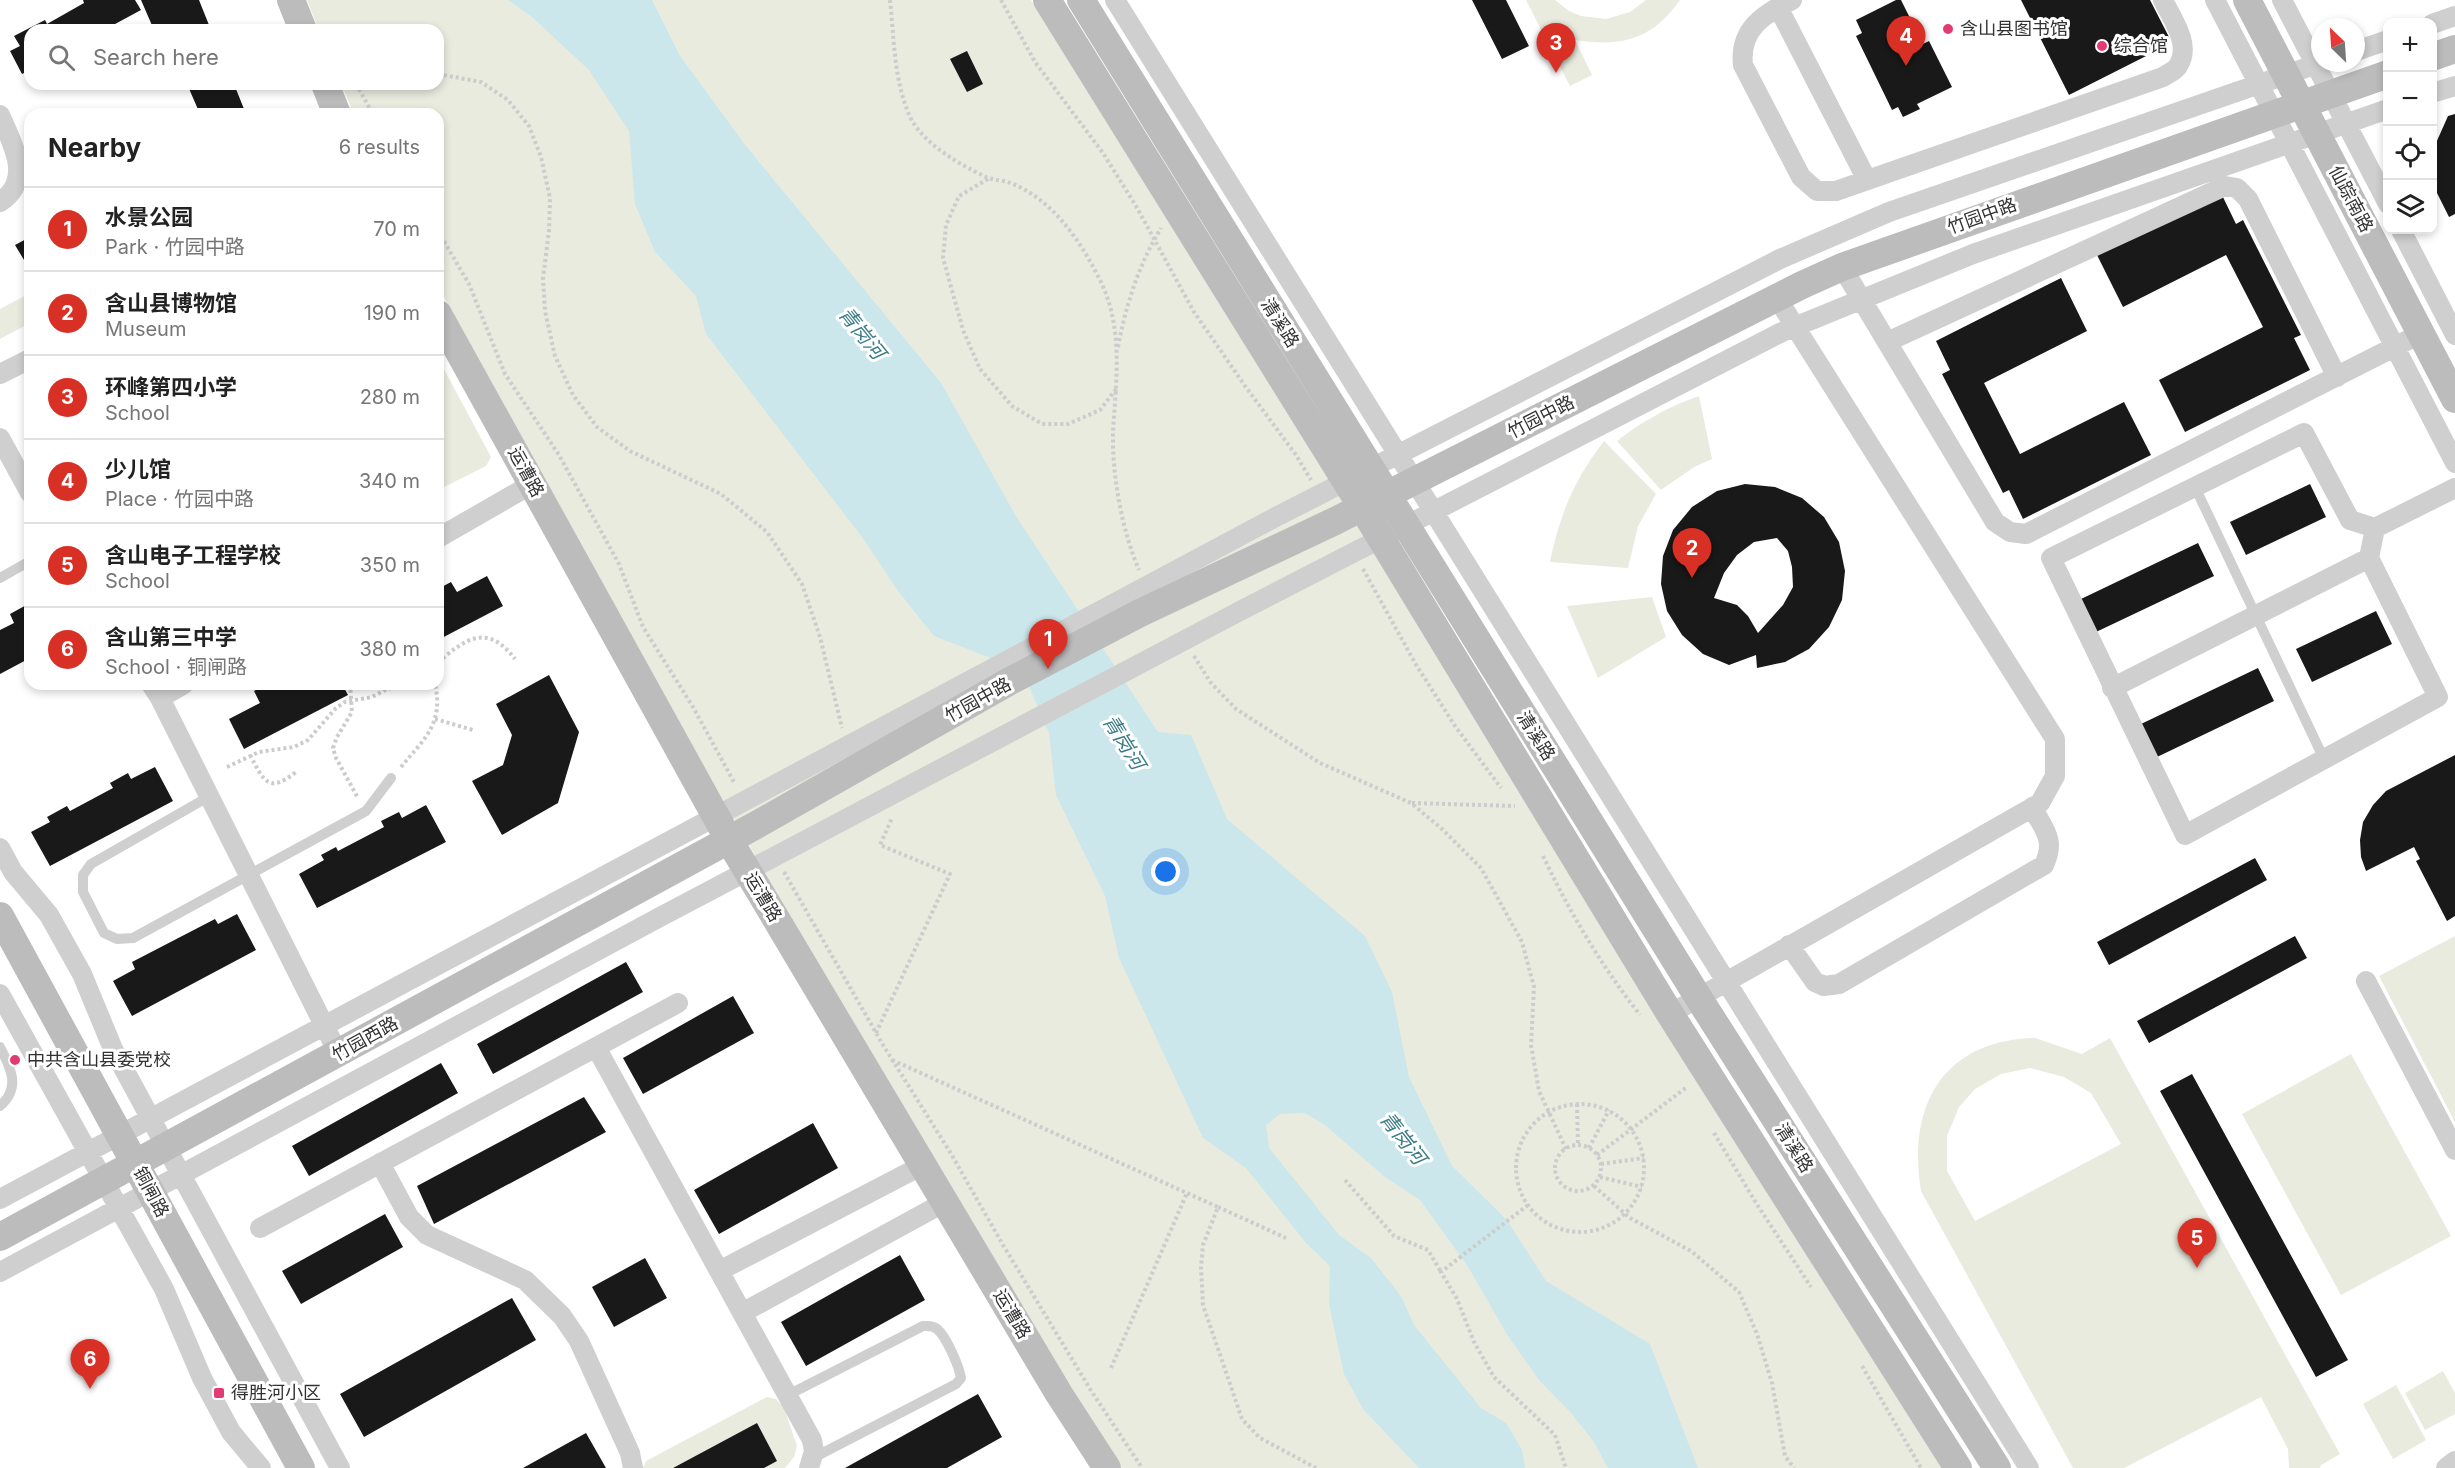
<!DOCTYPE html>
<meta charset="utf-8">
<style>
body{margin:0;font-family:Inter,"Noto Sans SC",sans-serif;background:#f6f6f6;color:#222}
.controls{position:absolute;right:18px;top:18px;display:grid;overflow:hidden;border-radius:12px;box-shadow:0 3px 9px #0003}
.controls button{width:54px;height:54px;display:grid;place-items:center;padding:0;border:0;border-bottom:2px solid #e0e0e0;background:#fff;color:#222;font:30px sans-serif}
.compass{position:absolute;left:2311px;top:18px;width:54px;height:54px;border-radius:50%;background:#fff;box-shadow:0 3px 9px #0003;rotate:335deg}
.you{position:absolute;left:1166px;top:872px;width:21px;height:21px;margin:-15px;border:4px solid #fff;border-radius:50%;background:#1a73e8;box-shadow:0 0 0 9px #1a73e833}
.badge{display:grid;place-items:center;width:39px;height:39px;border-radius:50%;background:#d93025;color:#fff;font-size:20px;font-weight:700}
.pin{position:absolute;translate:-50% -50px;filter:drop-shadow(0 2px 3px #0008)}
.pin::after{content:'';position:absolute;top:32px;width:21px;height:18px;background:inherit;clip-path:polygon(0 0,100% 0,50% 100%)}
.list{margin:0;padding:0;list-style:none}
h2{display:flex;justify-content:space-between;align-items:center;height:78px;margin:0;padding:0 24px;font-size:26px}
h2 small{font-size:20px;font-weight:400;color:#767676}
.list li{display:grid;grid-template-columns:39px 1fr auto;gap:18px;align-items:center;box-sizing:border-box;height:84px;padding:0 24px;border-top:2px solid #e0e0e0}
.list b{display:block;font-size:22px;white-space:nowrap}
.list p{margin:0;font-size:20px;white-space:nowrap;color:#767676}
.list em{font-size:20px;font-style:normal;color:#767676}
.icon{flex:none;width:33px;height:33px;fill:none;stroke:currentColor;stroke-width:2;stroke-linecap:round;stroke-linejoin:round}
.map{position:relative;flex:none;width:2455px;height:1468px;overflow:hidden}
.search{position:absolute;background:#fff;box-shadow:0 3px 9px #0003;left:24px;top:24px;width:420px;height:66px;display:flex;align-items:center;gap:15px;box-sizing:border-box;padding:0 21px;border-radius:18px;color:#767676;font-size:22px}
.panel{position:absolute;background:#fff;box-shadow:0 3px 9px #0003;left:24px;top:108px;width:420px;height:582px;border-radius:18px}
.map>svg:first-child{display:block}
.green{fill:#e8ebde;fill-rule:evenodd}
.water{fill:#cbe7eb}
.building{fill:#191919;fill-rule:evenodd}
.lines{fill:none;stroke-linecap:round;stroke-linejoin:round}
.path{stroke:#ccc;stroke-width:4;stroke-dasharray:3 3;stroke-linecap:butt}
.lane{stroke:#cfcfcf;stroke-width:10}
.street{stroke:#cfcfcf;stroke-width:20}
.secondary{stroke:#bcbcbc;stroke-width:28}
.poi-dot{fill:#e23b72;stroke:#fff;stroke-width:2}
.labels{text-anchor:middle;stroke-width:6;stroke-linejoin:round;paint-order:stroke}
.poi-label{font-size:18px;fill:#323232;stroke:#fff;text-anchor:start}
.street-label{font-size:18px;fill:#323232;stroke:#fff}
.water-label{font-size:20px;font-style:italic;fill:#3b7c86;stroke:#fff}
</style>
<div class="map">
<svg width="2455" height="1468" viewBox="0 0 2455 1468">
<rect width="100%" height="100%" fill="#fff"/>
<path class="green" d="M307 0H1031L1945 1468H1122L1070 1387 821 970 695 751 438 286V114H354L341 84H438V30H319Z
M1526 0H1555L1569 11 1581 16 1606 19 1630 12 1646 0H1680C1652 40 1621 47 1575 40L1592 75 1570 86Z
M30 293V323L0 339V309Z
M438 358 491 457 486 466 438 490Z
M1699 396 1712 459 1694 467 1661 490 1617 441C1643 421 1668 407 1699 396Z
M1604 441 1656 494 1638 526 1628 568 1550 562C1560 514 1574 480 1604 441Z
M1652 597 1666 637 1598 678 1567 606Z
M2455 936V1122L2379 976Z
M2035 1038 2082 1054 2110 1038 2340 1454 2321 1465 2320 1468H2289L2288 1449 2261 1397 2124 1468H2073L1921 1191C1907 1106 1943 1040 2035 1038ZM2030 1068 2064 1077 2091 1093 2121 1144 1975 1221 1947 1171V1136L1959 1107 1975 1089 2001 1074Z
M2351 1054 2451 1236 2341 1295 2242 1114Z
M2443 1371 2455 1393V1414L2425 1430 2405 1393Z
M2396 1385 2426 1440 2393 1459 2363 1404Z
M767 1397 776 1399 784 1408 797 1446 794 1457 785 1468H764L777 1461 757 1423 673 1468H643L646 1461Z"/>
<path class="water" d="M508 0H652L680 56 746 146 941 383 1017 518 1158 732 1191 735 1227 819 1365 936 1392 992 1409 1077 1452 1166 1506 1219 1546 1281 1650 1344 1698 1468H1608L1594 1442 1572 1414 1539 1380 1508 1336 1467 1265 1420 1200 1385 1177 1325 1125 1305 1113 1280 1114 1266 1125 1269 1148 1303 1190 1339 1235 1371 1258 1401 1296 1414 1325 1481 1408 1506 1423 1522 1450 1525 1468H1419L1363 1409 1344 1374 1329 1304 1330 1266 1306 1243 1246 1168 1203 1138 1119 958 1105 896 1056 795 1049 733 1022 670 934 636 898 591 862 537 706 334 696 296 655 252 635 204 629 131 589 70 532 17Z"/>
<path class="building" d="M83 0H135L141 10 104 30H30V70L22 74 10 51 20 46 14 36 45 20 47 24 84 3Z
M141 0H199L211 30H154Z
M1472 0H1506L1529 46 1502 59Z
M1896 0H1901L1923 44 1929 41 1952 87 1917 104 1920 109 1903 117 1898 107 1892 110 1856 36 1862 33 1856 20Z
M2021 0H2150L2170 39 2160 43 2162 48 2069 95Z
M967 51 983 84 967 92 950 59Z
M187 84H234L246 114H200Z
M2455 114V214L2449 217 2432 183V152L2448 116Z
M2221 193 2236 224 2243 220 2301 335 2294 338 2310 370 2185 432 2159 380 2263 327 2226 255 2123 307 2097 255Z
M30 237V257L24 260 15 245Z
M2061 278 2087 331 1984 383 2020 454 2124 402 2151 455 2023 519 2009 490 2003 493 1942 374 1950 370 1936 341Z
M1745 484 1775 487 1802 498 1824 517 1839 542 1845 571 1842 600 1829 627 1809 649 1785 662 1757 668 1756 655 1729 665 1703 654 1682 635 1667 611 1661 584 1663 556 1673 530 1692 507 1717 491ZM1777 538 1788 551 1792 567 1793 587 1783 605 1758 633 1748 616 1737 605 1714 598 1724 573 1737 555 1754 542Z
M2310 484 2326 517 2246 555 2230 522Z
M2198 543 2214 576 2096 632 2081 599Z
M487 576 503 606 438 640V589L451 582 457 592Z
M30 603V658L0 674V630L14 623 10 614Z
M2376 611 2392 644 2312 682 2296 649Z
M2258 668 2274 701 2157 757 2141 724Z
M549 675 579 732 558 803 502 835 472 781 503 765 512 735 496 704Z
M267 684H342L348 695 244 749 229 719 260 703 254 691Z
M2455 755V916L2447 921 2416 861 2420 859 2414 847 2366 871 2361 857 2360 840 2363 822 2373 805 2386 791Z
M155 767 173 801 50 866 31 832 50 822 47 817 67 806 70 811 113 788 110 783 128 773 131 779Z
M426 805 446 842 317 908 299 874 324 860 321 855 336 847 338 851 384 827 381 821 399 812 402 818Z
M2255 858 2267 880 2109 965 2097 942Z
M237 914 256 950 132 1016 113 981 135 969 132 962 215 919 218 924Z
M2295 936 2307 958 2149 1043 2137 1021Z
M626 962 643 992 493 1074 477 1044Z
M733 996 754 1033 643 1094 623 1058Z
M441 1063 458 1093 309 1176 292 1146Z
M2192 1074 2348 1360 2316 1377 2160 1091Z
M584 1097 606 1132 434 1224 417 1186Z
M813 1123 838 1168 719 1234 694 1190Z
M385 1214 403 1247 301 1304 282 1271Z
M900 1255 925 1300 806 1366 781 1322Z
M645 1258 667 1298 614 1327 592 1287Z
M512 1298 536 1340 364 1437 340 1394Z
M978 1394 1002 1437 947 1468H845Z
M757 1423 777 1461 764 1468H673Z
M586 1433 606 1468H523Z"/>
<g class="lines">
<path class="path" d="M890 0C894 37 894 78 908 112 919 142 959 164 986 177 995 181 1005 180 1013 184 1054 201 1081 242 1100 280 1124 329 1116 380 1113 432 1112 475 1122 531 1139 570
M1001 0 1035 62 1103 153 1136 206 1194 312 1245 386 1296 455 1311 480
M438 74 481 82 508 100 529 126 541 157 550 198 549 231 543 278 545 311 555 356 573 395 597 427 630 451 721 494 767 532 802 584 820 637 842 728
M356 84 373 114
M988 179 959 196 946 225 943 258 963 330 980 369 1012 406 1042 424H1068L1100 410 1117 388
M438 231 469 284 505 374 559 455 619 564 643 627 693 707 735 784
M1118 347C1126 305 1139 264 1161 228
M1363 569 1415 663 1455 726 1501 788
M1194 656 1211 683 1236 709 1320 763 1411 803 1442 829 1481 868 1522 942 1534 987 1531 1045 1539 1091 1566 1149
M438 662C467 638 487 623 515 659
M350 684 352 712 337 737 333 748 336 758 358 798
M435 719 473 730
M250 755C264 781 268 794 296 772
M227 767 259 752 294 747 308 740 336 708 345 702 372 697 385 690 404 684
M401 767C424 739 444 724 435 684
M1412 803 1515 806
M1543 856C1570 913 1601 965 1640 1015
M784 872 883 1045 950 1152 1003 1245 1090 1389 1142 1468
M876 1033 950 874 880 845 892 818
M892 1060 1218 1207 1203 1245 1201 1267 1203 1305 1242 1419 1260 1438 1316 1468
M1516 1168a64 64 0 1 1 128 0a64 64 0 1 1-128 0Z
M1577 1104 1578 1145
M1714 1133 1758 1206 1811 1287
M1555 1168a23 23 0 1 1 46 0a23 23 0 1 1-46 0Z
M1589 1148 1609 1110
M1597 1155 1687 1087
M1601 1164 1644 1158
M1600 1177 1642 1187
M1345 1180 1394 1236 1428 1250 1441 1272
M1594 1186 1630 1218 1691 1251 1739 1292 1757 1334 1772 1383 1785 1456 1794 1468
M1528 1205 1441 1272 1457 1299 1474 1342 1494 1377 1555 1435 1566 1468
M1218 1207 1286 1238
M1862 1366 1921 1468
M1111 1368 1187 1193"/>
<path class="lane" d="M2195 487 2324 759
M0 578 30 561
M210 796 91 864 83 875V892L104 933 117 939 133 938 366 811 391 778
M0 1047C11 1068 21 1088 0 1106
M788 1395 923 1326C928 1326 932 1325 937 1329 946 1336 959 1366 961 1378L956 1384 813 1458"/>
<path class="street" d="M1115 0 2029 1468
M1792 0C1763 14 1739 30 1743 65L1801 177 1817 191H1836L2163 77C2167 74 2175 71 2178 66 2192 45 2172 19 2163 0
M2215 0 2455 463
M2282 0 2388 204
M1778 7 1867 180
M2432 24 2455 16
M2356 51 2388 40
M2432 93 2455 86
M0 115C12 143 34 180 0 202
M2401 230 2455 335
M1842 267 1995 522 2010 532 2026 534 2422 333
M1887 342 2225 186 2237 188 2248 199 2337 377
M0 374 30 359
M0 438 30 493
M438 538 532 484
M2369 558 2438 697 2185 835 2051 558 2304 433 2350 520 2375 528
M151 684 160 698 338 1053
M2112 688 2369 558 2375 528 2455 488
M160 698 184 684
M0 848 13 872 49 915 82 974 113 1049 340 1468
M1789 945 1815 982 1824 986 1839 984 2044 865C2056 839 2044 830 2032 807
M2366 981 2455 1150
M0 994 164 1289 202 1378 231 1432 261 1468
M1670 1014 2040 803 2055 776V739L1777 298
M596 1047 812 1440 814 1451 809 1468
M380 1163 409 1217 427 1235 525 1280 562 1316 579 1341 630 1453 633 1468
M0 1199 1272 519 1780 259 1889 212 2320 63
M260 1228 678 1003
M719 1271 923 1165
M0 1272 660 917 1240 611 1782 332 1973 254 2388 109
M742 1313 945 1202
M2446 1468 2455 1461"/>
<path class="secondary" d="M291 0 303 30
M1047 0 1362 507 1670 1014 1958 1468
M1081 0 1698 997 1997 1468
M2247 0 2455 399
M2432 57 2455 49
M325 84 337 114
M438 314 729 840 1059 1394 1107 1468
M0 916 301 1468
M0 1237 758 824 1010 681 1140 613 1335 521 1802 285 1842 267 2388 74"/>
</g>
<g class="poi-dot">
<circle cx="1948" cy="29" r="6"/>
<circle cx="2102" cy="46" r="6"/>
<circle cx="15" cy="1060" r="6"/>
<rect x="213" y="1387" width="12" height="12" rx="3"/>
</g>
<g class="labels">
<g class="poi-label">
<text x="1960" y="35">含山县图书馆</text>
<text x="2114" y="52">综合馆</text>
<text x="27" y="1066">中共含山县委党校</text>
<text x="231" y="1399">得胜河小区</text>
</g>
<g class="street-label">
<text transform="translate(2351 199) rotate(62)" y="6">仙踪南路</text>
<text transform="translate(1982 216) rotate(-20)" y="6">竹园中路</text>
<text transform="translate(1280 323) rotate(58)" y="6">清溪路</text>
<text transform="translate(1541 417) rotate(-27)" y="6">竹园中路</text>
<text transform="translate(526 472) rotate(61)" y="6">运漕路</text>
<text transform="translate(978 700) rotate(-29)" y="6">竹园中路</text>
<text transform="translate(1536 736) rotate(58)" y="6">清溪路</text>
<text transform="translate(763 897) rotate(59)" y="6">运漕路</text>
<text transform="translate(365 1039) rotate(-29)" y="6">竹园西路</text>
<text transform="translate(1794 1148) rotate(58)" y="6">清溪路</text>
<text transform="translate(151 1192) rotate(62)" y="6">铜闸路</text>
<text transform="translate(1012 1314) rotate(59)" y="6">运漕路</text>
</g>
<g class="water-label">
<text transform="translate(862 333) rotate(51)" y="7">青岗河</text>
<text transform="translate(1124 742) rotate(58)" y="7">青岗河</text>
<text transform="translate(1403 1138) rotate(52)" y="7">青岗河</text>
</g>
</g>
</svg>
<div class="controls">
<button>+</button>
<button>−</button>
<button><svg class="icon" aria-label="locate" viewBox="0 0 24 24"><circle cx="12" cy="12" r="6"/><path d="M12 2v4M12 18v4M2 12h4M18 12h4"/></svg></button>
<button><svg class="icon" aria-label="layers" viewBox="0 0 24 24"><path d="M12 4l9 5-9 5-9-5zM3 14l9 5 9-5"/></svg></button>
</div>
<svg class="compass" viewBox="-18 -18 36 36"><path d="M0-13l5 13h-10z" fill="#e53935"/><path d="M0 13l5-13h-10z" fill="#767676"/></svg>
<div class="you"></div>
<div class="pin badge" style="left:1048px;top:669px">1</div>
<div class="pin badge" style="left:1692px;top:578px">2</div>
<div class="pin badge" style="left:1556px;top:73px">3</div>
<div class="pin badge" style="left:1906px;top:66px">4</div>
<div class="pin badge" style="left:2197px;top:1268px">5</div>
<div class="pin badge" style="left:90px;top:1389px">6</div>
<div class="search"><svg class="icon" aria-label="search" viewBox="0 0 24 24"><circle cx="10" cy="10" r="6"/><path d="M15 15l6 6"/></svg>Search here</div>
<section class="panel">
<h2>Nearby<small>6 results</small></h2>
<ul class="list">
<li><span class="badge">1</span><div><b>水景公园</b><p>Park · 竹园中路</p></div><em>70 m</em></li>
<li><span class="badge">2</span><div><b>含山县博物馆</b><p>Museum</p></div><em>190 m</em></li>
<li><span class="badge">3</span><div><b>环峰第四小学</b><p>School</p></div><em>280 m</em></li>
<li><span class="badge">4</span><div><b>少儿馆</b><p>Place · 竹园中路</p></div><em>340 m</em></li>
<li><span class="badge">5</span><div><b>含山电子工程学校</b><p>School</p></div><em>350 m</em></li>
<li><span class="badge">6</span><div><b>含山第三中学</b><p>School · 铜闸路</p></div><em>380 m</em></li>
</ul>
</section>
</div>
